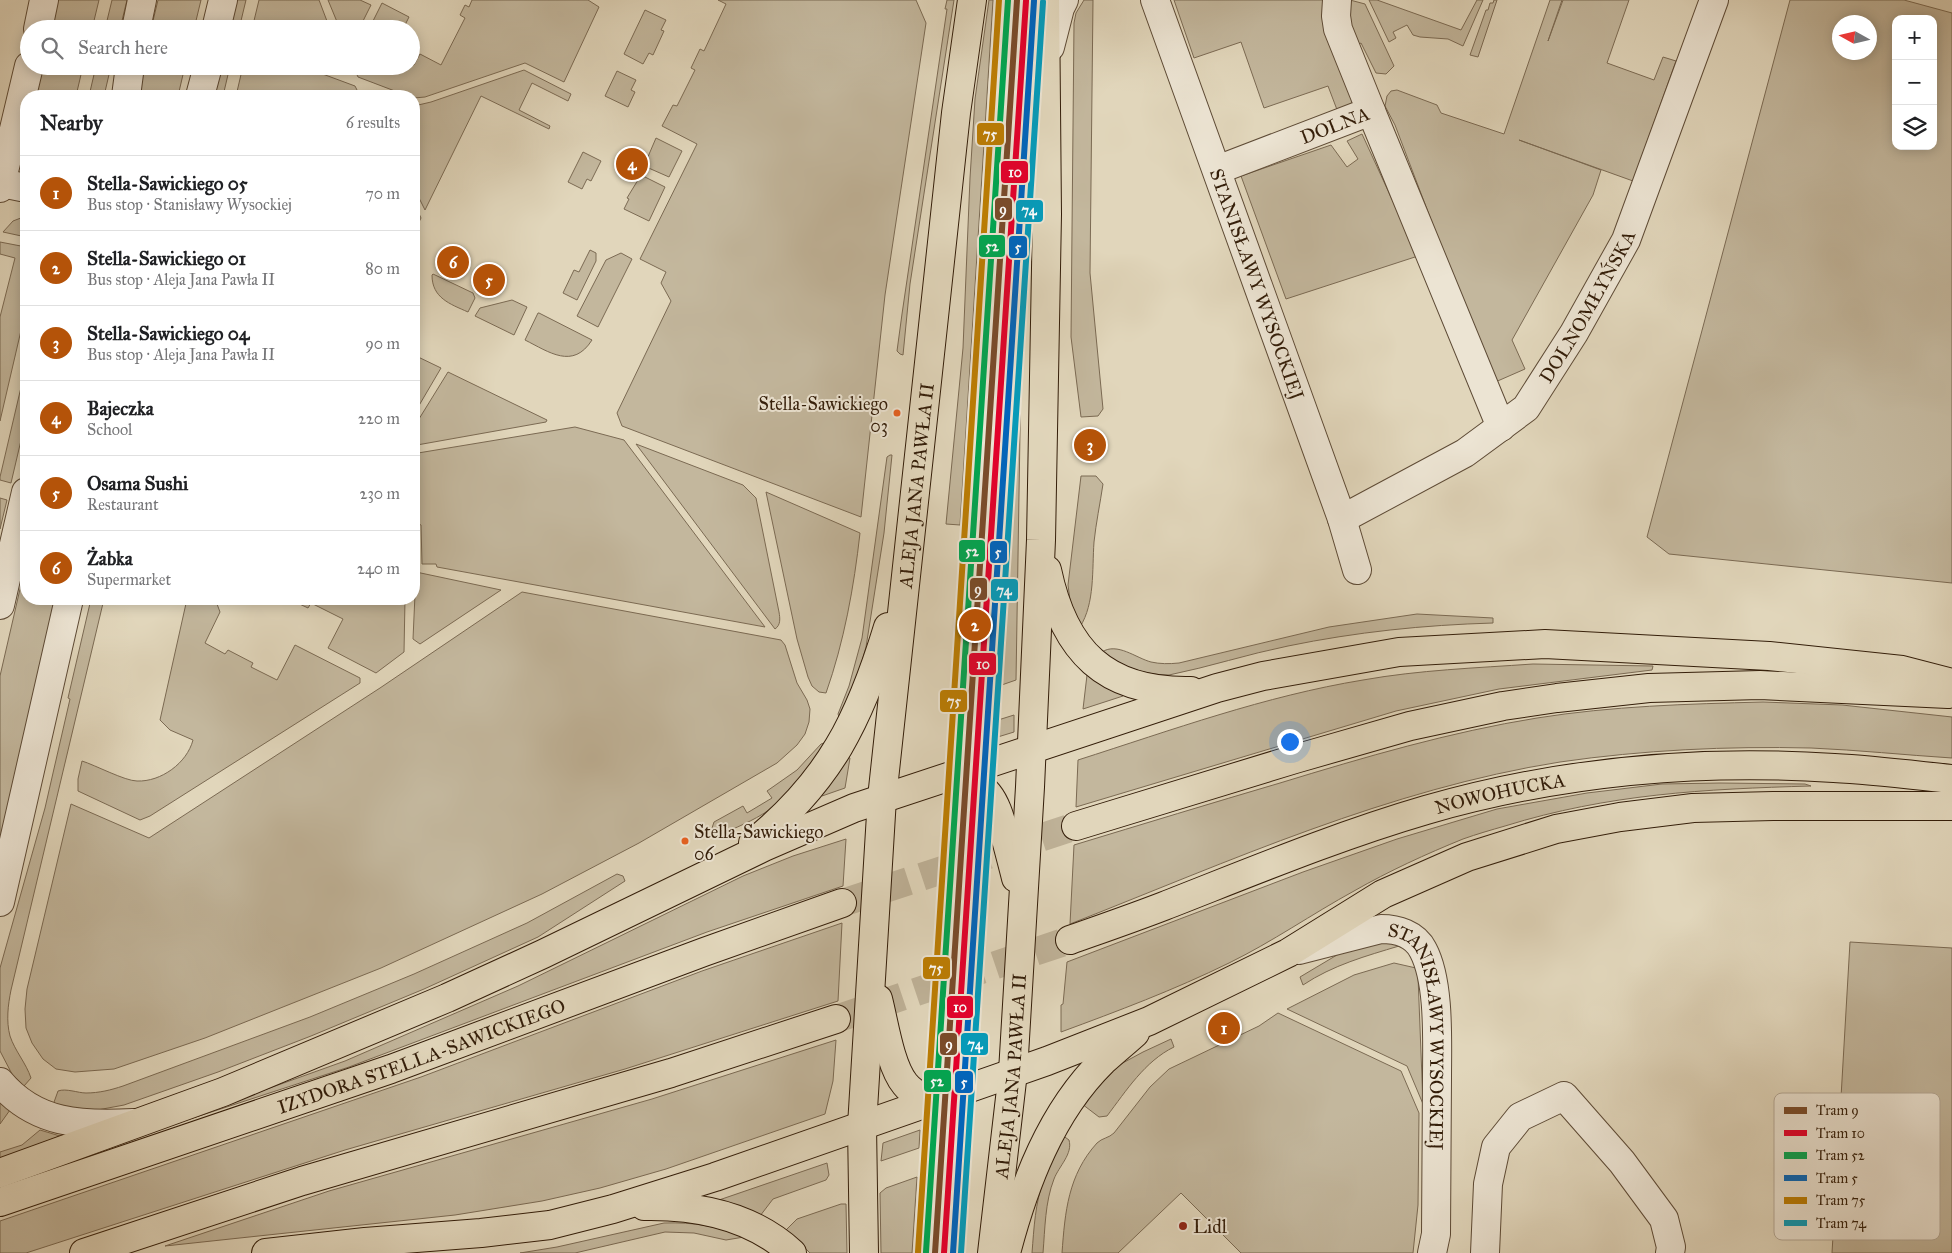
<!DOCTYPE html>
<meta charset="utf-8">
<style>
body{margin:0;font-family:"IM FELL Great Primer",serif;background:#f2f2f2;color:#202124}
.controls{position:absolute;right:15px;top:15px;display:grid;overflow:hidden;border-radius:10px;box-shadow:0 2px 12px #0003}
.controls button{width:45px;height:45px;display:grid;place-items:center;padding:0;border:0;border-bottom:1px solid #e0e0e0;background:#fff;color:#202124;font:25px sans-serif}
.compass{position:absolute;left:1832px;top:15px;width:45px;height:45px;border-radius:50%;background:#fff;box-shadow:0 2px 12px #0003;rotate:278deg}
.you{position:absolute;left:1289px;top:741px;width:18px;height:18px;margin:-12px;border:4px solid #fff;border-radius:50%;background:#1a73e8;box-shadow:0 0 0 8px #1a73e833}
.badge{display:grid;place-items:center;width:32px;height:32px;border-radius:50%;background:#b45309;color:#fff;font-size:16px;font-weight:700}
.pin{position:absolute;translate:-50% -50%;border:2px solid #fff;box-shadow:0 1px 5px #0006}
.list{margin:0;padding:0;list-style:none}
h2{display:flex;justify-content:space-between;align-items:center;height:65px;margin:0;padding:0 20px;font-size:21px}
h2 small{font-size:16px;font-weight:400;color:#757577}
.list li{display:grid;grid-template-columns:32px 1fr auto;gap:15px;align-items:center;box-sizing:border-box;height:75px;padding:0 20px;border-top:1px solid #e0e0e0}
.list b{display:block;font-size:19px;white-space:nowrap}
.list p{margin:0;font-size:16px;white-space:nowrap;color:#757577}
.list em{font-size:16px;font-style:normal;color:#757577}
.icon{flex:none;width:28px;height:28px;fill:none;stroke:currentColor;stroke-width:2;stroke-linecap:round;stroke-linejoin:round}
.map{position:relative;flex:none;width:1952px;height:1253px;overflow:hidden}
.search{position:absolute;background:#fff;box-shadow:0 2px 12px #0003;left:20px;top:20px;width:400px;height:55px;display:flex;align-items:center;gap:12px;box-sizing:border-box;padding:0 18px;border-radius:28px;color:#757577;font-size:19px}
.panel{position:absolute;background:#fff;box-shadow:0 2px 12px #0003;left:20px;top:90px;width:400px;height:515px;border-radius:20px}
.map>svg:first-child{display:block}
.green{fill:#c3b79d;stroke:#7b6a53;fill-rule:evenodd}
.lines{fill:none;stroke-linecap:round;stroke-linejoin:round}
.major-tunnel{stroke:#beb197;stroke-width:28;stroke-dasharray:28 14;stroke-linecap:butt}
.minor-casing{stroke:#5e4b36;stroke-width:30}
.major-casing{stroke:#331d09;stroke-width:30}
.minor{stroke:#ece4d3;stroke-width:28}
.major{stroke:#e1d6bb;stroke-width:28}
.tram-1-casing{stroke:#ece4d3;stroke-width:10}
.tram-2-casing{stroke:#ece4d3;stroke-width:10}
.tram-3-casing{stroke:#ece4d3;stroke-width:10}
.tram-4-casing{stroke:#ece4d3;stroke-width:10}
.tram-5-casing{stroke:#ece4d3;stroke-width:10}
.tram-6-casing{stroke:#ece4d3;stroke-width:10}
.tram-1{stroke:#7a4b2a;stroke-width:6}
.tram-2{stroke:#e4002b;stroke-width:6}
.tram-3{stroke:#00a651;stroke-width:6}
.tram-4{stroke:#0065bd;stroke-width:6}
.tram-5{stroke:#bc7d03;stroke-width:6}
.tram-6{stroke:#059bba;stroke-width:6}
.bus-dot{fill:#e86121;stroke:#ece4d3;stroke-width:2}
.poi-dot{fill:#8f2418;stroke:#ece4d3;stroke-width:2}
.labels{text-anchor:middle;stroke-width:4;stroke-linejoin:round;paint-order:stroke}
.bus-label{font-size:18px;fill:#331d09;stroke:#ece4d3;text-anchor:end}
.street-label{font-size:19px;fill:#331d09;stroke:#ece4d3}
.poi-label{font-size:19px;fill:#331d09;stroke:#ece4d3;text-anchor:start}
.key{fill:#ece4d3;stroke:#b4a896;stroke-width:1}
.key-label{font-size:14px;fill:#331d09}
.line-badge{stroke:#ece4d3;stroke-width:2}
.badge-label{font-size:14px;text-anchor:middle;font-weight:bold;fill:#fff}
</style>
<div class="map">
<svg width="1952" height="1253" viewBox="0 0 1952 1253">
<rect width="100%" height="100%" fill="#e1d6bb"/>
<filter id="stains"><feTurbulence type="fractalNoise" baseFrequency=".004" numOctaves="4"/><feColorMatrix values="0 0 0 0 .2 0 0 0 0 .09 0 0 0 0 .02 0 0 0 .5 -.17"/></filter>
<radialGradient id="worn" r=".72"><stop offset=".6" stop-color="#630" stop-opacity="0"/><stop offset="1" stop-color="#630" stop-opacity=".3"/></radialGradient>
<path class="green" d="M56 0H99L92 29H49Z
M112 0H127L120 29H105Z
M158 0H201L194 29H151Z
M233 0H246L239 29H226Z
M259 0H319L330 29H252Z
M328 0H360L371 5 359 29H340Z
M472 0H588L599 7 564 82 525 63 425 97 414 98V96H408L358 77 353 66H411V64L414 65 420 54 441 65 465 18 460 15 465 5 469 7Z
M718 0H916L926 23 885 295 861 517 622 426 617 413 671 301 661 283 666 272 640 259 697 144 662 126 673 105 677 106 695 70 691 68 700 49 704 51 726 4Z
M947 0H954L910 284 903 355 900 354 897 351 902 314 947 9H945Z
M989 0H993L960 525 946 524 963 348 970 178 975 99Z
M1024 0H1027L1016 680 993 688 1004 514 990 513Z
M1084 0H1093L1090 273 1103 409 1098 416 1081 417 1071 337 1074 23 1076 13Z
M1174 0H1327L1353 93 1352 102 1348 111 1339 115 1328 86 1264 108 1241 42 1194 58Z
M1350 0 1365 4 1394 66 1386 74 1376 73 1361 43 1355 46 1346 18Z
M1369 0H1377L1461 30 1477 0H1483L1463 46 1448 39 1420 37 1413 35 1407 25 1393 32 1396 38 1389 42Z
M1494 0H1497L1478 57 1470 55 1486 10H1488L1490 3H1493Z
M1550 0H1562L1548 41 1563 0H1629L1607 63 1654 80 1663 57 1676 61 1633 181 1519 140 1601 170 1593 195 1512 340 1525 369 1493 383 1395 125 1385 106 1387 96 1391 91 1397 90 1437 105 1441 113 1504 134Z
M1790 0H1904L1952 13V583L1669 554 1647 537ZM1896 19H1933V146H1896ZM1840 22H1870V52H1840Z
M382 3 409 17 403 29H369Z
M645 10 666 20 661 30 664 31 653 55 649 53 643 64 624 54Z
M40 66H83L76 96H33Z
M96 66H111L104 96H89Z
M142 66H185L178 96H135Z
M217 66H230L223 96H210Z
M243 66H301L355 86 360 96H236Z
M524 70 571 94 568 101 532 83 519 110 550 126 549 129 481 96 425 210 414 188V106L431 102Z
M617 71 636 80 631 90 635 92 628 107 605 96Z
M1362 134 1418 256 1286 299 1241 176 1331 145 1347 167 1358 159 1347 141Z
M656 138 682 151 669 177 644 166Z
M583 152 601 161 591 181 587 179 582 189 568 182Z
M641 175 665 187 649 221 624 209 629 199 627 198Z
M414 203 421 218 414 232Z
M26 216V237L3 232 13 221Z
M0 242 26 247V309L0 421V317L15 258 0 254Z
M590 250 596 253V261L577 300 563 293 574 270 579 272Z
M621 253 632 259 598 327 577 316 606 260Z
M433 274 473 293 475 298 468 312C450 304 432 298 432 275Z
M512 300 527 307 514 335 475 316 480 308Z
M538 313H539L592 340C573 370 549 352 525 340Z
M414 355 441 368 414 414Z
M26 366V419L11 483 0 480V477Z
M448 372 547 420 546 422 417 445 414 444V427Z
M575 427 624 440 765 627 437 567 436 564H422L421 525 417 523 414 459 418 453Z
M636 444 743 485 756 498 779 612C780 618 781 625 775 629Z
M890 455H892L884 533 866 647 855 686 839 717 838 714 849 686 862 638 887 457Z
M1081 476H1096L1103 484C1100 504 1096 523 1094 542 1092 570 1095 603 1080 627L1070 600 1068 585Z
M766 492 860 533C854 587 844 642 826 693L819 692 812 686 808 677 797 639Z
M0 498 7 500 0 529Z
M26 563V599H61L0 853V676Z
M416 572 501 590 420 644 413 639Z
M522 592 781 640 785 645 797 683 807 700 810 709 809 722 805 734 797 745 777 763 639 843 542 894 381 968 205 1038 114 1069 75 1072 56 1069 43 1059 32 1043 26 1028 25 1009 27 989 71 804 149 838 380 688Z
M91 599H104L11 990C8 1005 6 1021 10 1036 15 1051 26 1063 31 1078L24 1086 12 1074 0 1051V968L45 808 70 699 68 698Z
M187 599H205L217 604 220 612 205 643 225 654 228 650 253 663 251 667 277 680 295 645 360 678V683L150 816 140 820 78 791V779L82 761C95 765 125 781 137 781 161 782 187 763 193 740L170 730 160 720Z
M289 599H405L404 652 376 673 328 648 343 619 311 603 308 608Z
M1417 614 1493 618V623C1424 625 1356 632 1288 646 1248 654 1209 667 1169 675 1144 675 1123 667 1102 652 1117 642 1136 658 1151 662 1160 664 1169 664 1179 663L1329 627Z
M1533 664 1653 666 1652 670 1499 689 1396 711 1076 807 1078 760C1172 730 1265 696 1363 680 1419 670 1476 668 1533 664Z
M1087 675 1099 683 1124 694 1123 696 1083 709Z
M1763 702 1842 705 1952 717V758C1905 755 1858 750 1811 748 1727 746 1643 750 1560 762 1389 789 1230 861 1070 924L1074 845C1143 824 1212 803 1280 783 1365 757 1450 732 1537 718 1612 706 1687 704 1763 702Z
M1014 715V732L975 744 976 727Z
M824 743 826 745C810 768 793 793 769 810 753 821 735 828 717 836L712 828 714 822 743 806 747 813 772 798 767 791 797 770 821 744Z
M848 757 850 758 845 788 822 796 820 793Z
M1720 783 1805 784 1811 786C1705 789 1608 794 1505 826 1491 830 1477 834 1463 839 1426 854 1389 871 1354 891 1312 914 1272 942 1229 963 1174 990 1118 1011 1061 1032V1005L1063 1004 1067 962 1303 872 1397 839 1497 809 1587 793 1662 784Z
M846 839 843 886 707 932 349 1067 190 1119 189 1117 345 1061 518 986 743 876 793 856Z
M617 874 623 876 625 881 538 937 424 989 311 1036 218 1072 124 1105 92 1111 53 1105 58 1091C66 1088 78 1093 86 1093 99 1093 111 1090 123 1086L310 1017 414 974 527 923Z
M842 923 838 1001 625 1069 345 1150 26 1253H0V1221L421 1077 702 971Z
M1385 941 1399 946C1366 956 1333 965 1303 985L1300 977 1347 949Z
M1850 942 1952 948V1253H1832Z
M1394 963 1416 968 1418 976 1423 1104 1407 1066 1287 1009 1354 975Z
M1278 1013 1401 1071 1419 1113 1418 1205 1413 1253H1241L1181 1193 1118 1253H1062C1065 1212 1068 1175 1097 1143 1102 1138 1109 1138 1114 1133L1150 1087 1169 1069 1259 1026Z
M1171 1039 1174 1047C1145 1061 1126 1091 1107 1116L1099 1117 1082 1104 1119 1065 1143 1052Z
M836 1040 833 1081 825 1114 666 1169 600 1188 542 1201 455 1215 165 1246 329 1191 652 1099Z
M0 1101 10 1110 0 1124Z
M40 1130 60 1136 0 1159V1152L22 1145Z
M920 1130 919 1148 881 1161 883 1143Z
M1062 1135 1069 1140C1073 1154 1059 1166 1054 1179 1045 1202 1045 1229 1043 1253H1032C1034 1228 1035 1203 1044 1179 1049 1164 1056 1150 1062 1135Z
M827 1163 829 1175 826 1180 773 1199 760 1216 719 1200Z
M962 1164 955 1253H943L948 1167Z
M917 1177 912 1253H881L880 1193 886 1188Z
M841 1204H846L847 1253H810L802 1245 785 1231 797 1219Z
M664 1223C695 1222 715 1226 744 1237L726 1240 694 1233 665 1232 575 1253H520L557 1247Z"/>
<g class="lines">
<path class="major-tunnel" d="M842 903 1076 826
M836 1019 1070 940"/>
<defs>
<g id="minor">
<path id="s1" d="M1155 0 1342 519 1357 570"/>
<path d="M38 29 44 0"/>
<path d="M136 29 142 0"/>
<path d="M216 29 223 0"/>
<path d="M1050 47 1060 8 1064 0"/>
<path d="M126 96 130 66"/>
<path d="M200 96 208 66"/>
<path d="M1371 111 1501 427"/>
<path id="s2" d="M1217 170 1371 111 1338 29 1336 16 1337 0"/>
<path d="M1 183 26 188"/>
<path d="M0 188 29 66"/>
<path id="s3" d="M1342 519 1465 453 1526 408 1574 333 1626 240 1714 0"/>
<path d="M0 605 26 492"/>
<path d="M0 902 69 599"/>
<path id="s4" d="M1299 950 1381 929C1397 929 1415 934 1423 950 1440 982 1437 1042 1437 1078 1437 1130 1436 1182 1436 1234L1432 1253"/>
<path d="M0 1082C35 1124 82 1126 133 1123"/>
<path d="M1485 1253 1488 1184 1496 1147 1520 1117 1564 1096 1622 1162 1664 1219 1671 1247 1670 1253"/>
</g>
<g id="major">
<path d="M1047 570C1064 651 1105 693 1191 691"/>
<path d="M951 777C988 781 995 800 1004 832 1008 847 1012 862 1016 878"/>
<path d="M1076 826 1295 759 1410 726 1503 706 1557 698 1649 688 1760 685 1948 694"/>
<path d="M753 843C830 781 860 719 888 627"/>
<path id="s5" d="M1070 940C1101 929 1133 918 1164 906 1251 872 1337 836 1426 810 1558 772 1697 759 1834 768 1873 770 1913 775 1952 779"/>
<path d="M878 999C884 1022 890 1066 905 1084 911 1092 921 1097 929 1102"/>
<path d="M0 1173 223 1092 447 998 543 954 764 847 854 808 1217 688 1263 676 1399 652 1545 644 1769 656 1902 670 1952 683"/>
<path id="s6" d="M0 1202 391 1069 704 952 842 903"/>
<path d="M644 1206C697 1205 752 1216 792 1253"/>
<path d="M84 1253 302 1181 671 1073 836 1019"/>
<path d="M266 1253 365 1242 481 1233 550 1225 613 1209 715 1177 1047 1061 1149 1021 1288 953 1383 894 1467 857 1556 829 1620 817 1693 808 1773 806H1952"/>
<path id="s7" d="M864 1253 862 1126 882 798 956 113 972 0"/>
<path id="s8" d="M992 1253 1013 1072 1030 787 1041 540 1047 214 1045 0"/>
<path d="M1006 1253C1024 1184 1051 1112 1103 1061 1114 1051 1125 1042 1135 1033"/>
</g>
</defs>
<use href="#minor" class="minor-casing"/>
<use href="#major" class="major-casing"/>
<use href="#minor" class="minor"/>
<use href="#major" class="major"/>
<defs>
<path id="tram-1" d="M935 1253 1017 0"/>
<path id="tram-2" d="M944 1253 1026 1"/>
<path id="tram-3" d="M926 1252 1008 0"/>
<path id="tram-4" d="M953 1253 1034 1"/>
<path id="tram-5" d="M918 1252 999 0"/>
<path id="tram-6" d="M961 1253 1043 2"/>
</defs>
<use href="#tram-1" class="tram-1-casing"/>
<use href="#tram-2" class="tram-2-casing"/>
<use href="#tram-3" class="tram-3-casing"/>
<use href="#tram-4" class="tram-4-casing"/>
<use href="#tram-5" class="tram-5-casing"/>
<use href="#tram-6" class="tram-6-casing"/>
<use href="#tram-1" class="tram-1"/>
<use href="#tram-2" class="tram-2"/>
<use href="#tram-3" class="tram-3"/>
<use href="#tram-4" class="tram-4"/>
<use href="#tram-5" class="tram-5"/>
<use href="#tram-6" class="tram-6"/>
</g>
<g class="bus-dot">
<circle cx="897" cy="413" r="4.5"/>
<circle cx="685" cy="841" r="4.5"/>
</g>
<circle class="poi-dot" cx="1183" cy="1226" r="5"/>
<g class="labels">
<g class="bus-label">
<text x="888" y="410">Stella-Sawickiego<tspan x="888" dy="22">03</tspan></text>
<text x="694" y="838" text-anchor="start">Stella-Sawickiego<tspan x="694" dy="22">06</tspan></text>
</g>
<g class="street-label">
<text dy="7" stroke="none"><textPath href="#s2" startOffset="126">DOLNA</textPath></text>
<text dy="7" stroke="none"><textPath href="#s1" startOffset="302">STANISŁAWY WYSOCKIEJ</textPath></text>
<text dy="7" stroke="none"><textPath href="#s3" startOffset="334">DOLNOMŁYŃSKA</textPath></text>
<text dy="7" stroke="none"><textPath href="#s7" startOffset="770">ALEJA JANA PAWŁA II</textPath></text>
<text dy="7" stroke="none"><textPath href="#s5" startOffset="455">NOWOHUCKA</textPath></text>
<text dy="7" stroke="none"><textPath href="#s4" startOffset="214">STANISŁAWY WYSOCKIEJ</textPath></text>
<text dy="7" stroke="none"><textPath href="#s6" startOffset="446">IZYDORA STELLA-SAWICKIEGO</textPath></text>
<text dy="7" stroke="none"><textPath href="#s8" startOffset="178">ALEJA JANA PAWŁA II</textPath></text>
</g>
<g class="poi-label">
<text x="1193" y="1233">Lidl</text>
</g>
</g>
<rect x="1774" y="1093" width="166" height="147" rx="8" class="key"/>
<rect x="1784" y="1107" width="23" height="7" fill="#7a4b2a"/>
<rect x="1784" y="1130" width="23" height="6" fill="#e4002b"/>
<rect x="1784" y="1152" width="23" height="7" fill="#00a651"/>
<rect x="1784" y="1175" width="23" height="6" fill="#0065bd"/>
<rect x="1784" y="1197" width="23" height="7" fill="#bc7d03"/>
<rect x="1784" y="1220" width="23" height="6" fill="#059bba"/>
<g class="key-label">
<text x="1816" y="1115">Tram 9</text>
<text x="1816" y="1138">Tram 10</text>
<text x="1816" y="1160">Tram 52</text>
<text x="1816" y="1183">Tram 5</text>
<text x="1816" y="1205">Tram 75</text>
<text x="1816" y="1228">Tram 74</text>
</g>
<g class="line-badge">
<rect x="976" y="122" width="29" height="24" rx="5" fill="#bc7d03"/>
<rect x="1000" y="160" width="29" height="24" rx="5" fill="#e4002b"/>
<rect x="994" y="197" width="19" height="24" rx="5" fill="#7a4b2a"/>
<rect x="1015" y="199" width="29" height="24" rx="5" fill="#059bba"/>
<rect x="978" y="234" width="28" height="24" rx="5" fill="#00a651"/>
<rect x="1008" y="235" width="20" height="24" rx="5" fill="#0065bd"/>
<rect x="958" y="539" width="28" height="24" rx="5" fill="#00a651"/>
<rect x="989" y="540" width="19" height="24" rx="5" fill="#0065bd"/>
<rect x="969" y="577" width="19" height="24" rx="5" fill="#7a4b2a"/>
<rect x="990" y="578" width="29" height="24" rx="5" fill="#059bba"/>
<rect x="968" y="652" width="29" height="24" rx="5" fill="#e4002b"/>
<rect x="939" y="689" width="29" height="24" rx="5" fill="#bc7d03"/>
<rect x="922" y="956" width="29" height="24" rx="5" fill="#bc7d03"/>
<rect x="946" y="995" width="28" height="24" rx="5" fill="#e4002b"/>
<rect x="939" y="1032" width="19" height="24" rx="5" fill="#7a4b2a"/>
<rect x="960" y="1032" width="29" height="24" rx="5" fill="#059bba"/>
<rect x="923" y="1069" width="29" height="24" rx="5" fill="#00a651"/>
<rect x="954" y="1070" width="20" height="24" rx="5" fill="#0065bd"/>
</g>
<g class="badge-label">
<text x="990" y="139">75</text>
<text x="1015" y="177">10</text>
<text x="1003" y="214">9</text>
<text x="1029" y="215">74</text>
<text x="992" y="251">52</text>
<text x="1018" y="252">5</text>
<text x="972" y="556">52</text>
<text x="998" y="557">5</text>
<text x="978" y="594">9</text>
<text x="1004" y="595">74</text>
<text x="983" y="669">10</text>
<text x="954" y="706">75</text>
<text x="936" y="973">75</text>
<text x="960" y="1012">10</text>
<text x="949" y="1049">9</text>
<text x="975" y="1049">74</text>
<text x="937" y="1086">52</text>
<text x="964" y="1087">5</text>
</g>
<rect width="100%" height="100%" filter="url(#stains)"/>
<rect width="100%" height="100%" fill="url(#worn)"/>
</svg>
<div class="controls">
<button>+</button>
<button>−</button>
<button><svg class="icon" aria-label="layers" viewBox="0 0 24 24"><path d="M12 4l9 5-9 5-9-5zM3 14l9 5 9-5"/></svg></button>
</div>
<svg class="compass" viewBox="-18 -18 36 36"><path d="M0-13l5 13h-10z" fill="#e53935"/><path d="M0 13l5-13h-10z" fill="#757577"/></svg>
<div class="you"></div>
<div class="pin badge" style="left:1224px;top:1028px">1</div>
<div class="pin badge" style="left:975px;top:625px">2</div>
<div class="pin badge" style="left:1090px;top:445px">3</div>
<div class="pin badge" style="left:632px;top:164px">4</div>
<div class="pin badge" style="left:489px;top:280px">5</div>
<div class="pin badge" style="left:453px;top:262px">6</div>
<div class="search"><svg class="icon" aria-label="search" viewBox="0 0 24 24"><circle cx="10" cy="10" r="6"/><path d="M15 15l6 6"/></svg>Search here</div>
<section class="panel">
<h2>Nearby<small>6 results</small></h2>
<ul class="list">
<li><span class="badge">1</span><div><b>Stella-Sawickiego 05</b><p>Bus stop · Stanisławy Wysockiej</p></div><em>70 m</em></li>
<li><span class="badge">2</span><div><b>Stella-Sawickiego 01</b><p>Bus stop · Aleja Jana Pawła II</p></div><em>80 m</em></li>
<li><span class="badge">3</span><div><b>Stella-Sawickiego 04</b><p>Bus stop · Aleja Jana Pawła II</p></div><em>90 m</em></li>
<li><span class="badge">4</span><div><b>Bajeczka</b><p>School</p></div><em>220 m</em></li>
<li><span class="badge">5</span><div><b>Osama Sushi</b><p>Restaurant</p></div><em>230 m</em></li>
<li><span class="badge">6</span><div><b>Żabka</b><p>Supermarket</p></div><em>240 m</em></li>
</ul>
</section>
</div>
